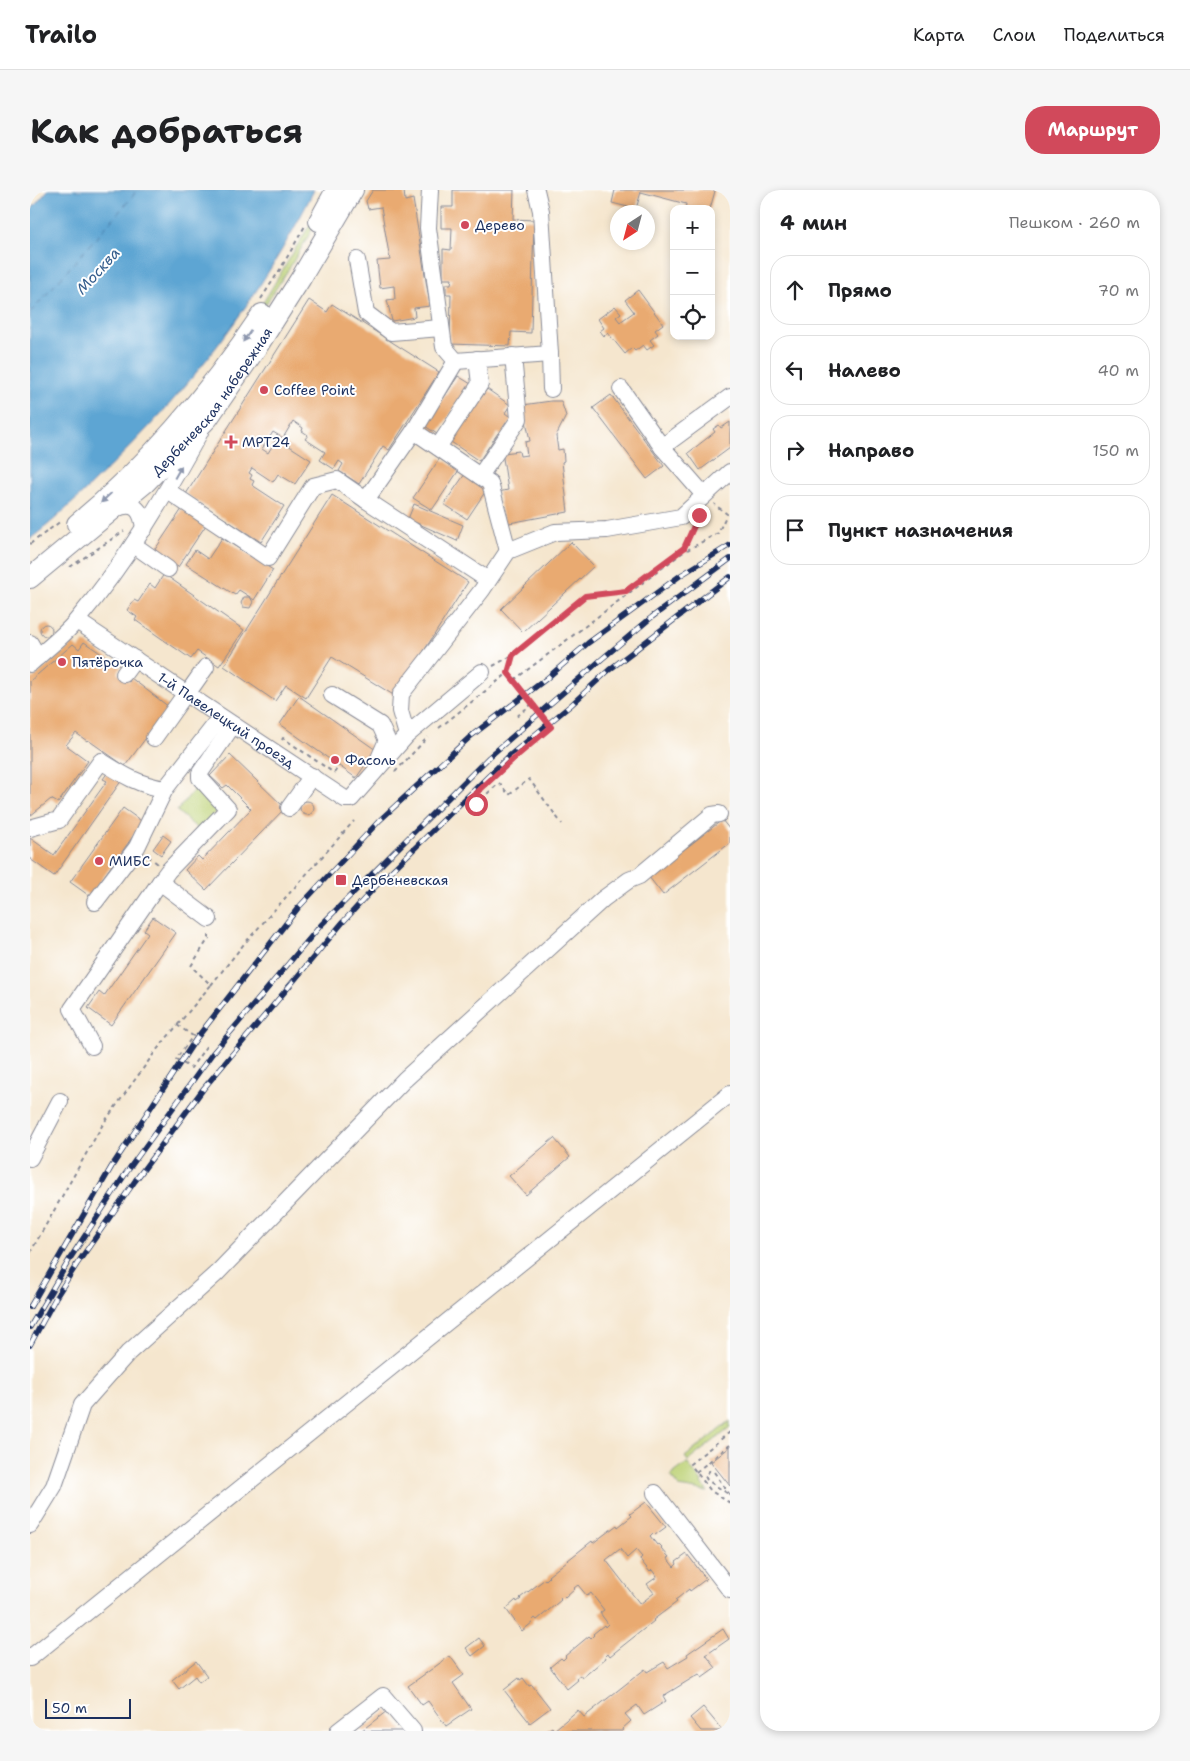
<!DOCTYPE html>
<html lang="ru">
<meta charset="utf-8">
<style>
body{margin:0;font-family:"Shantell Sans",sans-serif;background:#f6f6f6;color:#202124}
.controls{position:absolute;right:15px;top:15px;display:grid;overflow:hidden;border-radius:10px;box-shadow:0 2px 8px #0003}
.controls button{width:45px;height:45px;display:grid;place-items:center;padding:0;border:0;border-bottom:1px solid #e0e0e0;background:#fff;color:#202124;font:25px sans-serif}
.compass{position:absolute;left:580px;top:15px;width:45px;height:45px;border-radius:50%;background:#fff;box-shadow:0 2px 8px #0003;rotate:216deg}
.scale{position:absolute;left:15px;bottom:12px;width:86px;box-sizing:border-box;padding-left:5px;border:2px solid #1b2f5e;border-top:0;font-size:14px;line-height:18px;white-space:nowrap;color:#1b2f5e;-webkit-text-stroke:4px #fff;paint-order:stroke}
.stop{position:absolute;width:15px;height:15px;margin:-11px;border:4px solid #d1495b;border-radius:50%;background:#fff}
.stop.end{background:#d1495b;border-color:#fff;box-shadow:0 1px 5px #0008}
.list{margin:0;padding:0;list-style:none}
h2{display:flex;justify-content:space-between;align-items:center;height:65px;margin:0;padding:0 20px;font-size:21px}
h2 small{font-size:16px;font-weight:400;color:#757577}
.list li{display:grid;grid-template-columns:32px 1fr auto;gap:15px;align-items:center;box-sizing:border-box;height:70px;margin:0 10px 10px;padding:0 10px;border:1px solid #e0e0e0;border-radius:20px}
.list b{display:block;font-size:19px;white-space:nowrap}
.list em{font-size:16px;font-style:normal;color:#757577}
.icon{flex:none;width:28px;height:28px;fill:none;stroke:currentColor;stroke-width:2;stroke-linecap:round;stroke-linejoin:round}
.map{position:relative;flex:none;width:700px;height:1541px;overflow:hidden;border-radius:20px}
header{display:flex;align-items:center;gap:30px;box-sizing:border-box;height:70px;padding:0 25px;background:#fff;border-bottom:1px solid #e0e0e0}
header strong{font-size:24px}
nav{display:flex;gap:28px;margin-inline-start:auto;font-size:18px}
.intro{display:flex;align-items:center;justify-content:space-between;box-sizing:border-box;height:120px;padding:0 30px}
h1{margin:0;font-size:35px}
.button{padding:12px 22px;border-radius:20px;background:#d1495b;color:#fff;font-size:18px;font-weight:700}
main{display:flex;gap:30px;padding:0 30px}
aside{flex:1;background:#fff;border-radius:20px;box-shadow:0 2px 8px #0003}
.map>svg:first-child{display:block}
.green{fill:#bdd276;stroke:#6c806a}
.water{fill:#5da5d3;stroke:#3c6a98}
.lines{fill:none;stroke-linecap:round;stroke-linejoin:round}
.ferry{stroke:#355e8d;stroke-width:1;stroke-dasharray:6 5;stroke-linecap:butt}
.building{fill:#e9aa71;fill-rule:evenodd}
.minor-casing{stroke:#888a96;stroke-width:18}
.major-casing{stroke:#888a96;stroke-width:22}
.path{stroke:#888a96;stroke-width:2;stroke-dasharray:4 4;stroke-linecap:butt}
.minor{stroke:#fff;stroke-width:16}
.major{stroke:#fff;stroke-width:20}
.rail-casing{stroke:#1b2f5e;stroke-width:5.5}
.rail{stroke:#fff;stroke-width:4;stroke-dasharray:11;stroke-linecap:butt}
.oneway{fill:#8d97ae}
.route{stroke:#d1495b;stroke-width:6}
.poi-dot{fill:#d1495b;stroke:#fff;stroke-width:2}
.labels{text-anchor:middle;stroke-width:4;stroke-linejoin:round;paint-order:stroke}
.poi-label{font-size:14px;fill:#1b2f5e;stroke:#fff;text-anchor:start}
.street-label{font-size:14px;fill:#1b2f5e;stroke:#fff}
.water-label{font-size:15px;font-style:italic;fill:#355e8d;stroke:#fff}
</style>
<header>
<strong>Trailo</strong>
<nav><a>Карта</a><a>Слои</a><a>Поделиться</a></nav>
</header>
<div class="intro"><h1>Как добраться</h1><a class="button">Маршрут</a></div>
<main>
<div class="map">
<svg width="700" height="1541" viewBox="0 0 700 1541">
<rect width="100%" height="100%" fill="#fff"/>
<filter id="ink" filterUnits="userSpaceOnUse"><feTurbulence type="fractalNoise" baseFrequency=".02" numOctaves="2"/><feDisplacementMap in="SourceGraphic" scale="10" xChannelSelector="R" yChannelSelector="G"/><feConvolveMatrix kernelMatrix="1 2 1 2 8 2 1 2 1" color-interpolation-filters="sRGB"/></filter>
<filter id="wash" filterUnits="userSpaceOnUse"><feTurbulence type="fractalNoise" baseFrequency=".0096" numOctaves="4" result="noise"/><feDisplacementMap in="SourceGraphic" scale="20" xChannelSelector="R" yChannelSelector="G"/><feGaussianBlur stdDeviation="1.12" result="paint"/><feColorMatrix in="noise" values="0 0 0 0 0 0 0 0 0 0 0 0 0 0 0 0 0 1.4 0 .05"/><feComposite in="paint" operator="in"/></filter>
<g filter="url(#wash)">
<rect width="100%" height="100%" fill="#f5e6ce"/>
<path class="green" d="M284 28 287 31 260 77 230 123 156 220 154 217 228 121Z
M166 597 189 619 170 641 147 621Z
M700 1231V1238L658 1271 655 1267Z
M657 1273 672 1292 671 1293 678 1302 649 1297 640 1286Z"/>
<path class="water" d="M18 0H284C231 108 156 205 68 288 47 309 24 331 0 349V21Z"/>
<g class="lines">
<path class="ferry" d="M0 123 103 6 106 0"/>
</g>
<g id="blocks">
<path class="building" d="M343 0H374L375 11 383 9 400 116 384 118 385 127 362 131 357 110 365 109 364 96 350 98 347 71 360 70 351 17 338 19 336 11Z
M423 0H484L483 29 504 30 501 143 481 142 480 156 420 154 421 104H416V94H421L422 89H413V59L421 60 422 38H411V17H423Z
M585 0H683L685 1 680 19H655L656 14 611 2 606 19 582 13Z
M608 100 633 134 625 140 628 144 620 150 624 155 617 160 613 155 605 161 602 158 595 164 578 143 574 146 570 141 574 138 568 129 585 116 591 123 586 127 590 132 604 122 595 110Z
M279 110 297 122 302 114 409 182 359 260 353 256 329 294 309 281 313 274 309 271 304 279 290 270 295 262 275 249 278 245 272 241 273 238 263 231 253 248 243 242 232 259 238 263 247 248 281 270 265 294 248 284 243 292 222 278 219 283 222 285 220 289 224 291 222 295 254 316 231 352 156 304Z
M428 186 441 194 407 244 395 236Z
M457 199 480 215 475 223 483 229 472 246 468 243 449 271 421 252Z
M581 205 634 276 617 289 563 218Z
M521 211H531L536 226 526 246 528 260 533 259 534 271 532 272 538 322 474 334 468 302 478 300 473 268 474 263 489 261 490 266 497 265 495 252 500 251 493 215Z
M700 232V258L670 280 658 263 685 242 683 239 689 235 691 238Z
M410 268 429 280 402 320 383 308Z
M435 284 457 299 437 329 414 314Z
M302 305 438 392 365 506 302 467 276 508 256 495 245 511 194 476Z
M384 314 433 335 427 351 378 329Z
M152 319 176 335 148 377 124 361Z
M192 348 243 380 224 410 220 407 223 412 220 418 213 417 211 413 214 407H220L209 400 205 405 156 374 165 360 178 369Z
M541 352 564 376 493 442 471 419Z
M134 384 214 440 189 476 167 461 161 469 105 430 107 427 97 420 104 410 108 412 120 394 125 398Z
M10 440a6 6 0 1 1 12 0a6 6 0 1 1-12 0Z
M54 452 91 477 87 483 99 492 101 488 139 517 95 576 58 550 57 551 46 543 36 555 58 571 28 613 21 609 0 626V491L43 454 49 459Z
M269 506 346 560 326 588 250 534Z
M200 565 255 618 176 700 155 680 168 666 172 670 221 619 197 595 193 598 180 586Z
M78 582 94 587 24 686 0 669V648L24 665 77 591 73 589Z
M270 618a7 7 0 1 1 14 0a7 7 0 1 1-14 0Z
M93 618 114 633 108 639 89 666 90 667 85 673 84 672 65 699 61 707 40 692Z
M692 630 700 640V653L633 705 619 687Z
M133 645 141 651 131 665 123 659Z
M123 727 146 743 81 835 58 818 69 802 74 806 118 743 114 740Z
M524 948 540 967 496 1005 479 986Z
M700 1257V1296L681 1272Z
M616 1312 636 1337 625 1345 623 1343 620 1346 627 1355 629 1354 632 1357 631 1358 639 1367 637 1368 644 1377 647 1374 646 1372 657 1364 676 1389 660 1401 659 1399 648 1408 645 1410 647 1412 623 1430 624 1431 580 1466 578 1463 575 1466 576 1468 552 1488 550 1485 546 1488 548 1490 537 1499 520 1477 531 1468 533 1470 536 1467 535 1466 559 1446 561 1448 564 1445 563 1444 574 1435 575 1437 578 1434 570 1423 574 1420 561 1403 557 1406 548 1395 544 1398 545 1399 535 1408 533 1406 530 1409 531 1410 507 1430 505 1428 502 1431 503 1432 492 1441 476 1419 486 1410 487 1412 491 1409 490 1408 515 1389 516 1390 519 1387 518 1386 562 1351 563 1353 587 1335 588 1337 602 1326 600 1324ZM590 1359 597 1368 606 1360 612 1367 610 1369 612 1372 620 1382 622 1380 627 1387 617 1394 624 1403 610 1414 576 1370Z
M693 1439 699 1449 676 1465 686 1478 672 1488 669 1484 633 1506 636 1511 614 1525 607 1515 595 1524 601 1531 592 1539 593 1541H516L522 1537 524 1540 548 1520 554 1527 615 1479 617 1482 634 1472 638 1478 658 1466 657 1464Z
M449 1448 455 1456 442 1466 436 1458Z
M420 1466 434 1485 423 1493 441 1519 416 1536 398 1511 392 1515 378 1496Z
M166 1471 177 1486 169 1492 165 1486 149 1499 142 1490Z
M489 1488 490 1490 493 1488 499 1496 502 1495 520 1518 500 1533 474 1500Z
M673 1517 693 1541H671L660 1528Z
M357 1521 373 1541H331Z"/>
</g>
</g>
<g filter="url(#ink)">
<use href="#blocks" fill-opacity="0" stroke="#888a96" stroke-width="1"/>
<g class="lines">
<defs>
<g id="minor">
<path d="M400 0 398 38 414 157 426 171 520 164 511 21 506 0"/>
<path d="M327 70 336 123 361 142 411 138"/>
<path d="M520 164 521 199"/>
<path d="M426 171 384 241 336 310 458 390"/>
<path d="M591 199 632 257 674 305"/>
<path d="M384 241 460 293 478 361"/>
<path d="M408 257 450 194 447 169"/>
<path d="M632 257 700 207"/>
<path d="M450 286 489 229 483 166"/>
<path d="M138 301 238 368 283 296 307 290 336 310"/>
<path d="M87 318C106 311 112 321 114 339"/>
<path d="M104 355 138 379"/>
<path id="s1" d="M47 431 315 609H321L377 545 452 482"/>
<path d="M0 453 8 467"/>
<path d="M0 474C15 460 34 446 47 430 96 372 134 307 170 242"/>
<path d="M94 484 105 469"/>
<path d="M157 504 176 477"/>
<path d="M302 505 350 535 357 550 347 573"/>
<path d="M377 545 370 521 371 504 452 400 478 361 525 342 577 340 651 327 700 282"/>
<path d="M124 548 156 503"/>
<path d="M259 618 282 586"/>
<path d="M0 638 29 630 71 571C93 585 109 595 135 599L191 527"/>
<path d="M65 712 107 657 135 599"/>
<path d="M179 729 130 692 138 681 198 619 170 588V583L203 535"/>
<path d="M62 856 42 819 130 692"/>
<path d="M0 968 30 911"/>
<path d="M625 1303 700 1400"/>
<path d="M0 1335 24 1296 52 1215 98 1163 187 1083 374 890 573 709 599 690 609 686 682 625 689 624"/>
<path d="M0 1468 700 904"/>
<path d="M308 1541 353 1506 383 1541"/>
</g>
<g id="major">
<path d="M289 31 306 0"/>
<path d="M47 334C119 274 180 202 232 124"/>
<path id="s2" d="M0 388 115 293 178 228 229 154 271 88 323 0"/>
</g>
</defs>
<use href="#minor" class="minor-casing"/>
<use href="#major" class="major-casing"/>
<path class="path" d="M231 109 251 78 275 36
M0 354 31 331
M40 377 94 341
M463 476 483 465 555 406 596 401 654 358 665 334
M478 483 503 513 485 528
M484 490 652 363 688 343 697 324 684 314
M503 513 521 537 482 569 441 608 446 614 469 593 479 605 499 589 532 634
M409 538 478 483 483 466
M252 550 253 548 304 583
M365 582 398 547
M304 583 309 576
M118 666 128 674
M181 795 214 754 324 631
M147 835 163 846 146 869 161 878 177 855
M0 1063 73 934 125 862 181 795 161 776 179 748V742
M700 1242 660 1274 681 1301 700 1313
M666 1282 700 1255
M700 1305 684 1282 679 1281 675 1286 677 1290 700 1305"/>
<use href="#minor" class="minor"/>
<use href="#major" class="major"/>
<defs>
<path id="rail" d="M0 1117 82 976 166 849 268 718 350 630 441 546 516 489 558 453 651 385 700 355
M0 1137 41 1067 96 983 182 864 291 735 459 567 573 468 622 427 700 369
M0 1155 26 1107 47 1074 105 991 174 898 313 732 346 696 479 566 541 515 579 480 700 387"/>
</defs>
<use href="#rail" class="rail-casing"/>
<use href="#rail" class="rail"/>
</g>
<defs><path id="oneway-solid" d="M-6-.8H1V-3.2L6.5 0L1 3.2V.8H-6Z" transform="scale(1.25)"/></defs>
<g class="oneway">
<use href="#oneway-solid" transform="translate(217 146) rotate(125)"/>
<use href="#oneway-solid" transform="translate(148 282) rotate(-61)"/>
<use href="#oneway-solid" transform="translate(76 308) rotate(137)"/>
</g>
</g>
<g class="lines" filter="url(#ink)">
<path class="route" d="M446 614 441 608 482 570 521 537 478 483 483 465 555 406 596 401 654 358 669 325"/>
</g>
<g class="poi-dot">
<circle cx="435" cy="35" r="5"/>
<circle cx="234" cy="200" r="5"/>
<path d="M198.5 244.5h5v5h5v5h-5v5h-5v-5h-5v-5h5z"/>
<circle cx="32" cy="472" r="5"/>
<circle cx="305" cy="570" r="5"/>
<circle cx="69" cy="671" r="5"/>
<rect x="305" y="684" width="12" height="12" rx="2.5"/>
</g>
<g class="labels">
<g class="poi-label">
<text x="445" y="40">Дерево</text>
<text x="244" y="205">Coffee Point</text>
<text x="212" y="257">МРТ24</text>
<text x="42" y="477">Пятёрочка</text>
<text x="315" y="575">Фасоль</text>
<text x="79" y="676">МИБС</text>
<text x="322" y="695">Дербеневская</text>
</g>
<g class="street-label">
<text dy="5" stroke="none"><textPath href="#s2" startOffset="255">Дербеневская набережная</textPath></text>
<text dy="5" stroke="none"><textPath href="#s1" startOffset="179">1-й Павелецкий проезд</textPath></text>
</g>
<g class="water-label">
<text transform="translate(68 81) rotate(-48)" y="5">Москва</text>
</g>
</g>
</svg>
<div class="controls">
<button>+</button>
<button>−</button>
<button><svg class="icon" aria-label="locate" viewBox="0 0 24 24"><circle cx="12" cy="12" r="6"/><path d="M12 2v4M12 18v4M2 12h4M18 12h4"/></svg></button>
</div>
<svg class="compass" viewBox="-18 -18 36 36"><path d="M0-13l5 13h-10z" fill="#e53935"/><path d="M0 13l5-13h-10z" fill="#757577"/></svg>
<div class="scale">50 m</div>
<div class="stop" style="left:446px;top:614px"></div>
<div class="stop end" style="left:669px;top:325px"></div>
</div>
<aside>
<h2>4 мин<small>Пешком · 260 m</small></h2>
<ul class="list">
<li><svg class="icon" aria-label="ahead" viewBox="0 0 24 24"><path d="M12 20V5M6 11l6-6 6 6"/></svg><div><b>Прямо</b></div><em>70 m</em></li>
<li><svg class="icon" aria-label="left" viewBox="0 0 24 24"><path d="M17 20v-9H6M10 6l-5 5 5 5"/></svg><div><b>Налево</b></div><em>40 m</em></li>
<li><svg class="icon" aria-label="right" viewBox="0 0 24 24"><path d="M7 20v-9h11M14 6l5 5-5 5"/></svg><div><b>Направо</b></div><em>150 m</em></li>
<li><svg class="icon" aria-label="arrive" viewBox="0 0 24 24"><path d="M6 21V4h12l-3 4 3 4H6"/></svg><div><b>Пункт назначения</b></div></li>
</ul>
</aside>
</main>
